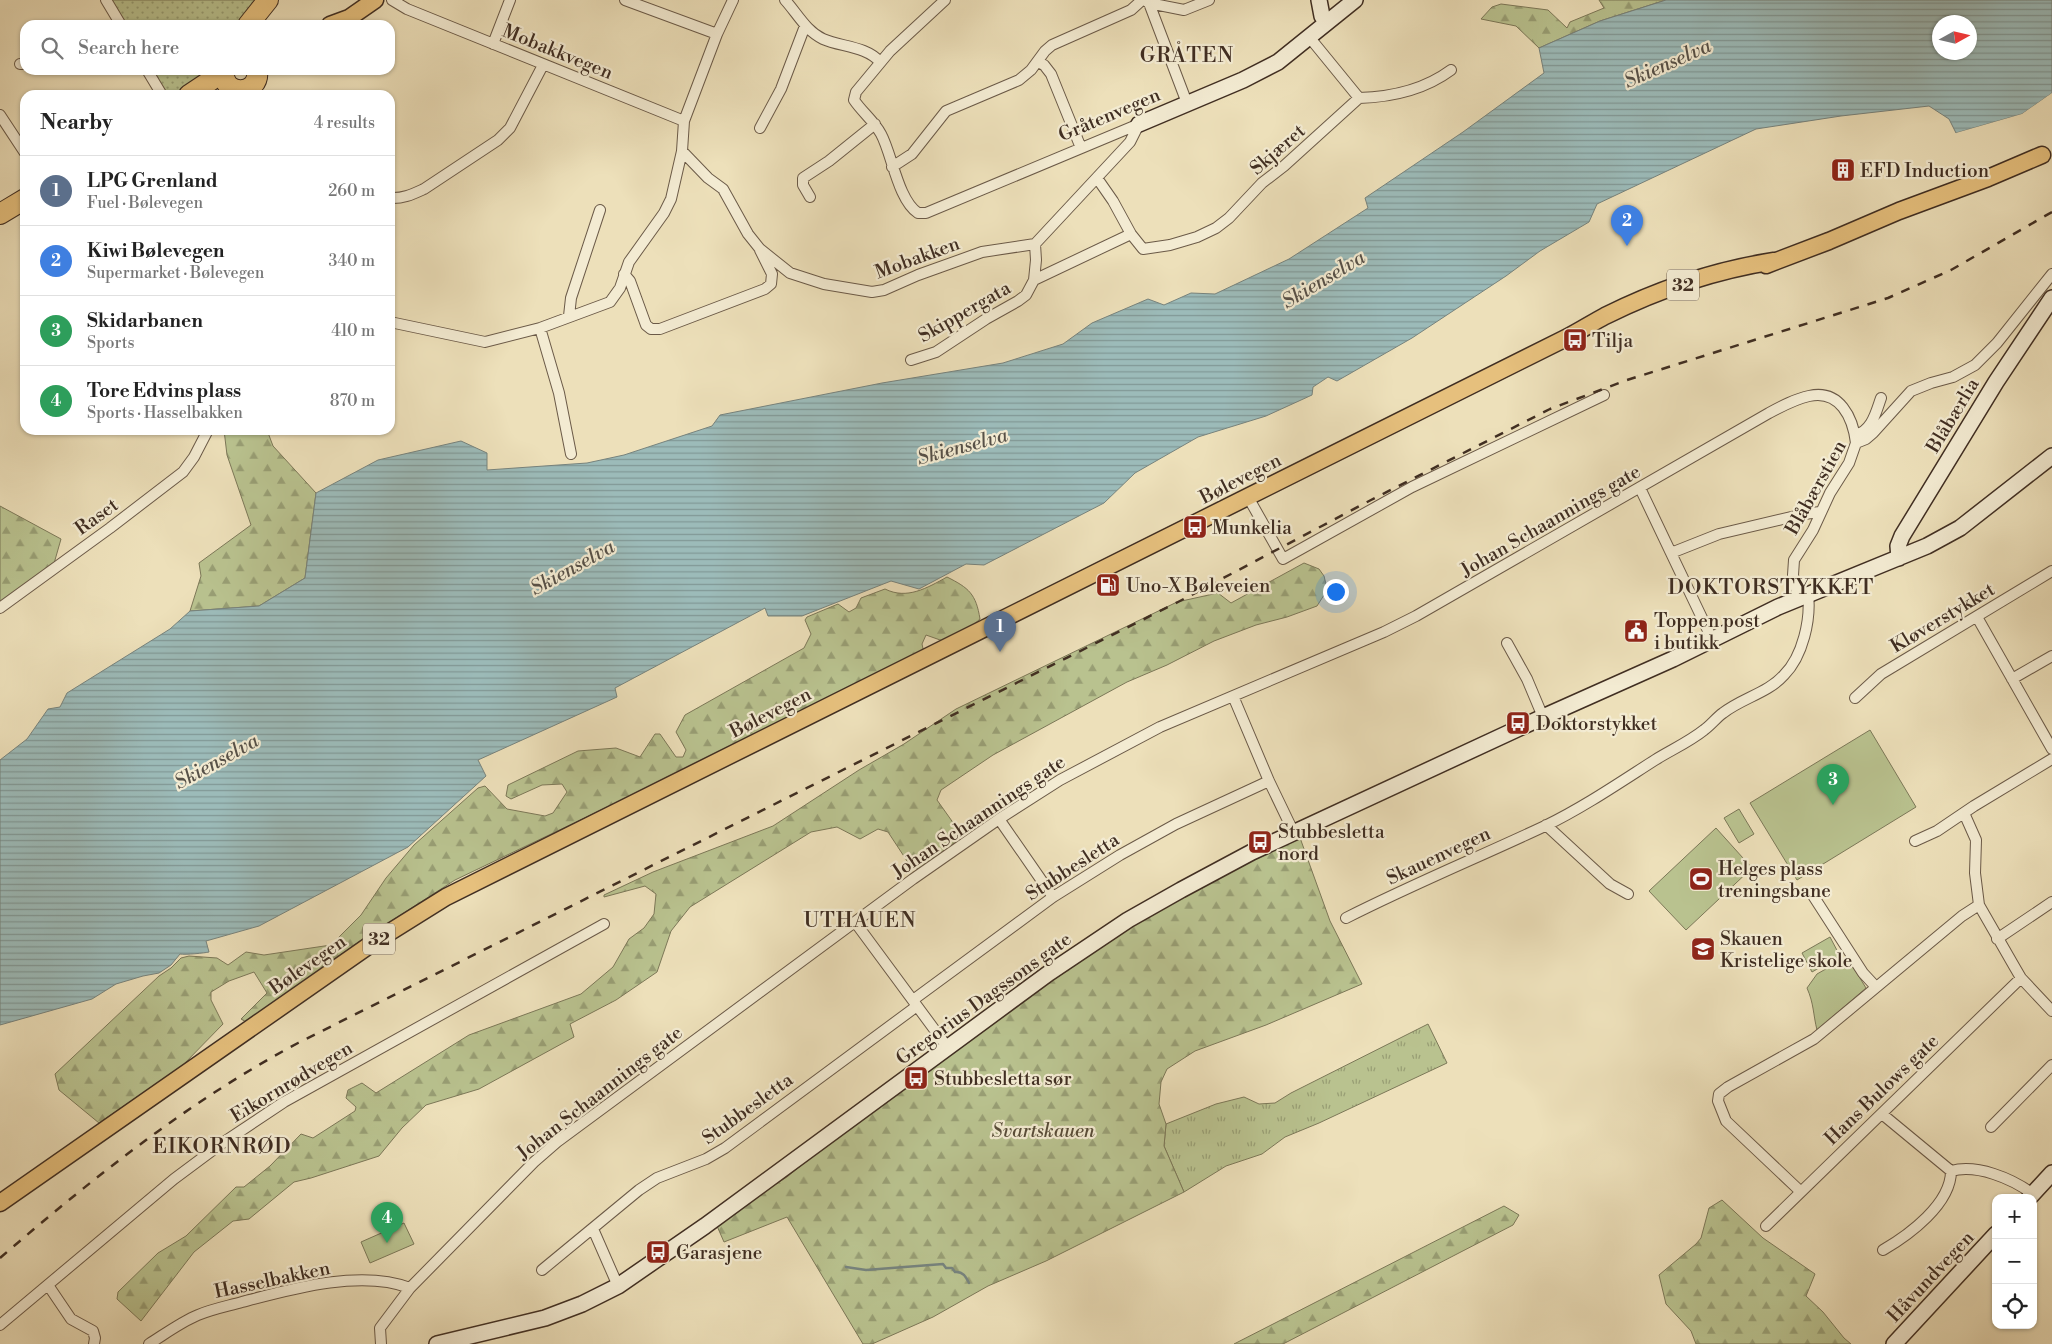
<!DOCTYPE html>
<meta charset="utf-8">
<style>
body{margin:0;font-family:"Libre Bodoni",serif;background:#f6f6f6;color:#222}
.controls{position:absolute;right:15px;bottom:15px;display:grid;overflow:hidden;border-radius:10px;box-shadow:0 1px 4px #0004}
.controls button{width:45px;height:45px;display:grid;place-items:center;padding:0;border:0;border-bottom:1px solid #e0e0e0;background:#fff;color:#222;font:25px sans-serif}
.compass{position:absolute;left:1932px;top:15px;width:45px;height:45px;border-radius:50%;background:#fff;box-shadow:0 1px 4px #0004;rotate:82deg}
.you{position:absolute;left:1335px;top:591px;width:18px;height:18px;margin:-12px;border:4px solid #fff;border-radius:50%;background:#1a73e8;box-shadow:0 0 0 8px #1a73e833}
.badge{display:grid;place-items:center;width:32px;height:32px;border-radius:50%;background:#0b8043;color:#fff;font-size:16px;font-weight:700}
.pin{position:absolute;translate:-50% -41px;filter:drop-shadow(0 1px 2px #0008)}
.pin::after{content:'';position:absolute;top:26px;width:18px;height:15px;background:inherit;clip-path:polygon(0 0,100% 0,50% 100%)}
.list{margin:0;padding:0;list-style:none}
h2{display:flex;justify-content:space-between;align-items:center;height:65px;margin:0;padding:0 20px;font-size:21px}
h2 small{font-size:16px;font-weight:400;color:#767676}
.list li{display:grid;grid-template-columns:32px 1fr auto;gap:15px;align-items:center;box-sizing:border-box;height:70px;padding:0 20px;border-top:1px solid #e0e0e0}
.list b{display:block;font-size:19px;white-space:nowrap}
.list p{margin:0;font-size:16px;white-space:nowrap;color:#767676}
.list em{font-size:16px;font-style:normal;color:#767676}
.icon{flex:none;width:28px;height:28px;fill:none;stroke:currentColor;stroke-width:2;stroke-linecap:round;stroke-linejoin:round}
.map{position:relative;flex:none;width:2052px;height:1344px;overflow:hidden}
.search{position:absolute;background:#fff;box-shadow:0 1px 4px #0004;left:20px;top:20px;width:375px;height:55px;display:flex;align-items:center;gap:12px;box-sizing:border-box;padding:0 18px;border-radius:15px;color:#767676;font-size:19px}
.panel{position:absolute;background:#fff;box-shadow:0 1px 4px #0004;left:20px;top:90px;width:375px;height:345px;border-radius:15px}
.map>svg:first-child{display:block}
.grass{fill:url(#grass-tufts);stroke:#7c7858}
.forest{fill:url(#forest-firs);stroke:#7c7858}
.park{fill:url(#park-dots);stroke:#7c7858}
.pitch{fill:#b9c28f;stroke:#7c7858}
.water{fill:url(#water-rules);stroke:#77837d;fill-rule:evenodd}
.pier{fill:#ede0ba}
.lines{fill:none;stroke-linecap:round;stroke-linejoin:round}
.stream{stroke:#77837d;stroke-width:2.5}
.street-casing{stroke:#6b5a48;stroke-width:12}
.secondary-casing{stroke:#402e22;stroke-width:18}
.primary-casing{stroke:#402e22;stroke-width:19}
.highway-casing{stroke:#402e22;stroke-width:22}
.street{stroke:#f3ebd2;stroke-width:10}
.secondary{stroke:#f3ebd2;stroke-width:15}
.primary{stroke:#e6c07d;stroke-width:16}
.highway{stroke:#e6c07d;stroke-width:20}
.rail{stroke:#402e22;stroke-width:2.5;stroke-dasharray:9 9;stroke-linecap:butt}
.labels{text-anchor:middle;stroke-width:4.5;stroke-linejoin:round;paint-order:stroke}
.shield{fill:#f3ebd2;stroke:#766757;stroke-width:1}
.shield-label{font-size:18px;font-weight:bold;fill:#402e22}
.street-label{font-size:19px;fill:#402e22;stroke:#f3ebd2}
.poi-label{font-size:19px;fill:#402e22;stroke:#f3ebd2;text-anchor:start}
.park-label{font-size:19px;font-style:italic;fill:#584c38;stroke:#f3ebd2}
.water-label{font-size:20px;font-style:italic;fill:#575148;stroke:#f3ebd2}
.quarter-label{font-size:21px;letter-spacing:1px;fill:#402e22;stroke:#f3ebd2}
</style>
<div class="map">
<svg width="2052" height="1344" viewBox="0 0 2052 1344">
<defs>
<pattern id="grass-tufts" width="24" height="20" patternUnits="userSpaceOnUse" patternTransform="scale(1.25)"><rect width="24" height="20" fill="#b9c28f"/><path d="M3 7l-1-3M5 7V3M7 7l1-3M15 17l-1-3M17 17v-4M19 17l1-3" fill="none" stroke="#989e74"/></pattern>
<pattern id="forest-firs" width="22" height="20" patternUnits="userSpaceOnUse" patternTransform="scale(1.25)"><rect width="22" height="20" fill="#b9c28f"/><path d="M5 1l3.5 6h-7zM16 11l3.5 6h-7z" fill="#989e74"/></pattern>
<pattern id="park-dots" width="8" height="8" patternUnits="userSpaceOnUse" patternTransform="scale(1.25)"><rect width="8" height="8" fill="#b9c28f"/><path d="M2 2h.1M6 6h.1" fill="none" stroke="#989e74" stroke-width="1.8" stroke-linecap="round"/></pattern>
<pattern id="water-rules" width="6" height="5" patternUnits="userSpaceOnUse" patternTransform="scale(1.25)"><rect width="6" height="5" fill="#9cbbb9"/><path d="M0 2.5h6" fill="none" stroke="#819896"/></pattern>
</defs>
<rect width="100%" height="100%" fill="#ede0ba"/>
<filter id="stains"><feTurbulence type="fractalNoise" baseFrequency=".004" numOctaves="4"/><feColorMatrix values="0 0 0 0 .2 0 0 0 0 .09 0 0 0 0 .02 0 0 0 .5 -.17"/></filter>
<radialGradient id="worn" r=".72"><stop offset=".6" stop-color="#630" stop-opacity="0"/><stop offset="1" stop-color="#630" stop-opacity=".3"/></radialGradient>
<path class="grass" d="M1428 1024 1447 1063 1319 1123 1285 1137 1262 1154 1226 1166 1184 1192 1164 1146 1166 1124 1216 1104 1244 1097 1259 1104 1275 1103 1291 1093Z"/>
<path class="forest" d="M1599 0H1666L1600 21 1539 48 1516 26 1481 19 1492 7 1501 4 1548 10 1567 28 1570 22 1604 8Z
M224 430H267L273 446 316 493 305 578 259 606 190 611 201 576 199 563 251 525 227 455Z
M0 506 61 539 51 574 0 611Z
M1304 563 1319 569 1324 576 1326 584V592L1317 606 1287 617 1256 625 1214 641 1167 665 1127 682 993 755 941 790 937 800 959 831 961 838 919 869 911 867 888 832 878 829 860 839 837 827 811 832 690 907 671 931 657 972 616 1000 570 1024 574 1037 479 1089 426 1105 402 1128 379 1156 311 1178 294 1182 249 1219 233 1221 194 1252 141 1321 117 1299 118 1292 158 1253 186 1236 236 1187H244L270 1166 301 1134 313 1138 355 1111 356 1107 346 1098 348 1090 362 1083 376 1093 469 1035 581 994 613 967 629 939 644 928 654 914 656 894 645 886 604 897V895L653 872 773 826 859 770 904 744 956 709 1177 602 1218 593 1231 603Z
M947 577C969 588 976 594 980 619L972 626 943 641 926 635 922 644 924 653 806 712 455 880 360 941 246 1022 241 1019 267 993 254 972 229 981 211 992V1000L223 1024 182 1066 99 1123 59 1090 55 1074 159 976 171 968 181 958 189 956 217 958 228 965 246 952 264 955 331 945 361 915 386 878 414 845 478 788 485 786 507 809 545 816 553 813 567 792 562 784 542 785 511 799 506 796 508 785 578 751 616 748 640 757 655 734H660L676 757H683L686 750 676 732 685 715 804 648 811 634 805 620 807 617 838 604 849 612 856 608 861 598 885 589C907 600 927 588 947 577Z
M1299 835 1330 921 1362 984 1266 1025 1195 1051 1167 1069 1161 1082 1159 1104 1166 1124 1164 1146 1184 1192 1046 1261 988 1286 933 1317 872 1344H863L787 1217 724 1242 717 1226 741 1206 787 1177 839 1134 1000 1016 1182 893Z
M1722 1200 1763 1238 1815 1274 1806 1296 1823 1312 1844 1338 1851 1344H1696L1691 1331 1666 1304 1659 1275 1696 1244 1701 1238 1709 1208Z
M1504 1206 1519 1215 1513 1225 1283 1344H1234Z"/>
<path class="park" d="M106 0H257L240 25H121Z
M147 70H214L182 95H162Z"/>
<path class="pitch" d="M1870 730 1916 807 1797 880 1750 803Z
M1739 809 1754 834 1739 843 1724 818Z
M1716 828 1752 868 1686 930 1649 891Z
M1830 937 1840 956 1812 972 1802 953Z
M1847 957 1866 988 1817 1030C1813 1014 1814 1004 1807 988L1817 974Z
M404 1223 414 1244 370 1263 361 1242Z"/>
<path class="water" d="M1666 0H2052V93L2022 114 1956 133 1949 119 1929 106 1841 116 1756 129 1597 204 1589 222 1540 251 1506 276 1412 338 1337 381 1328 377 1313 387 1312 395 1266 416 1198 437 1135 473 1104 503 984 565 966 564 919 589 891 581 802 616H768L765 608 615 688 617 697 478 760 486 776 408 847 259 926 206 941 209 952C205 953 185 955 180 954L171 965 159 973 143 976 116 984 92 999 0 1025V760L27 739 48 709 60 707 67 693 170 629 190 611 259 606 305 578 316 493 378 460 461 441 487 453V470L587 463 624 455 712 426 720 415 882 383 1003 363 1063 344 1092 323 1148 299 1164 305 1191 293 1215 294 1289 259 1368 208 1365 198 1463 132 1544 73 1539 48 1600 21ZM1940 22H1970V52H1940Z"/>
<path class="pier" d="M2052 93V97L2045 103 2024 116 1957 136 1956 133 2022 114Z"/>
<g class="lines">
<path class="stream" d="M846 1267 866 1270 943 1264 946 1268H952L955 1272C963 1271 966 1277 969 1283"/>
<defs>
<path id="street" d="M106 0 121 25
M392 0 407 9 684 121
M625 0 717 34
M785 0C797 13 806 31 823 39 841 47 866 46 880 62
M945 0 890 51 856 92 854 100C862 112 874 121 881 134 892 154 898 200 918 213H926L1139 124
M1144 0 1149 3 1187 103
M1149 3 1184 10 1209 0
M1310 38 1359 98
M493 44 510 0
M1038 62 1044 65 1051 74 1081 148
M20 64H25
M147 70 162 95
M0 115 25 153
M760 128 781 89 805 26
M682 151 708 178 723 189 748 234 760 249 790 273 824 284 872 292 884 290 918 275 982 252 1035 244
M892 167 912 154 946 111 1019 80 1031 70 1045 51 1052 45 1131 10 1142 0
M1097 178 1113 201 1131 234 1143 249 1170 245 1197 237 1216 228 1229 218 1262 183 1284 166 1359 98C1393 97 1424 90 1451 70
M810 197 803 185V178L829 161 875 124
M390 198C403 199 413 194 424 189L498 140 510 128 543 65
M624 274 630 281 646 325 651 329H660L765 289 771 284 772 274 760 250
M1034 280 1036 260 1035 244 1130 142 1139 124
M569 316 571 298 600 210
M390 322 485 342 540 328 610 302 620 288 629 262 664 213 671 199 682 151 684 121 717 34 733 0
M540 328 559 393 571 454
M911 360 936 352 986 319 1018 301 1026 295 1034 280 1131 234
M1855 435C1872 431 1876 412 1881 398
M1640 488 1712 639
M1248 497 1283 559 1412 487 1604 395
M1671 553 1719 534 1804 514 1820 512
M1798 598 1793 575 1794 560 1813 530 1830 493 1849 463 1856 443 1866 439 1873 433 1911 391 1931 383 1953 377 1975 365 1997 343 2052 274
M0 608 110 528 183 472 194 457 208 430
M1977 617 2052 749
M1507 643 1527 679 1543 717
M2012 679 2052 656
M1233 696 1269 781 1294 833
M1855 698 1881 674 2052 571
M1964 813 1976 840 1975 873 1979 905 2014 966 2021 978 2052 1011
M999 819 1053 897
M1546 825 1610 884 1628 894
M1915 841 1937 831 1974 806 2052 759
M1812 894 1863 973 1876 987
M1346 918C1411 885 1479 857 1545 826 1584 807 1619 783 1655 760 1671 750 1689 742 1704 730 1711 725 1716 718 1723 713 1742 698 1768 693 1784 675 1803 656 1811 619 1808 594
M855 922 948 1048
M1997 939 2052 902
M913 1000 1053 897 1120 855 1176 824 1269 781
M1882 1114 1951 1171C1977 1164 2011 1178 2033 1194
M1991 1127 2052 1065
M1800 1191 1726 1121 1718 1101 1719 1094 1728 1087 1814 1039 1962 916 1979 905
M1766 1226 2021 978
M593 1229 618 1286
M1883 1250C1909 1235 1951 1204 1951 1171
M542 1270 639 1190 657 1178 706 1159 725 1148 917 1006
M48 1285 71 1319 93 1331 95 1338 94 1344
M0 1325 174 1179 221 1144 284 1102 604 924
M149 1344C165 1334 181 1322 198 1315 212 1309 228 1306 242 1302 291 1289 361 1269 410 1288
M381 1344 380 1328 410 1288 534 1162 557 1142 913 879 999 819 1060 780 1160 727 1384 632 1416 616 1769 413C1782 406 1795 399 1809 396 1840 389 1853 418 1856 443"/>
<path id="secondary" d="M1319 0 1322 16 1326 22
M1139 124 1243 80 1278 62 1355 0
M1899 558 1898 546 1902 536 1996 382 2052 298
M2029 1198 2052 1173
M437 1344 545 1318 582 1304 618 1286 705 1226 1049 973 1128 920 1181 890 1252 852 1543 717 1673 659 1778 607 1927 546 1960 528 2052 456
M1894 1344 1996 1234"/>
<path id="primary" d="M330 25 349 18 375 0
M1766 265 1829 241 1899 211 1988 178 2042 155
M0 1203 374 942 446 897 1564 339C1578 332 1592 323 1605 316 1657 290 1716 270 1774 261"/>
<path id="highway" d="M248 25 268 0
M224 70C221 98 261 96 257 70
M189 95 210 81 221 70
M0 214 25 199"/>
</defs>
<use href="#street" class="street-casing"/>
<use href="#secondary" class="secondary-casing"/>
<use href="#primary" class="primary-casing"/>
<use href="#highway" class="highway-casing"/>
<use href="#street" class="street"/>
<use href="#secondary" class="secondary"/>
<use href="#primary" class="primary"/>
<use href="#highway" class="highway"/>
<path class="rail" d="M0 1258C93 1178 189 1101 298 1043L1178 602 1371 500 1550 409 1627 380 1888 298 1951 270 2052 212"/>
</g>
<defs>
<symbol id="building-square" viewBox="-11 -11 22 22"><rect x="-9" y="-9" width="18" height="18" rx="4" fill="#8f2418" stroke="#f3ebd2"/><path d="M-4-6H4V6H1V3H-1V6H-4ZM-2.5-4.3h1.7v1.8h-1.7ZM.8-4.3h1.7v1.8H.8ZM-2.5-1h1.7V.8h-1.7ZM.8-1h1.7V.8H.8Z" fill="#fff"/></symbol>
<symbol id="bus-square" viewBox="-11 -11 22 22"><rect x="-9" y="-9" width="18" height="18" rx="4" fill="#8f2418" stroke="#f3ebd2"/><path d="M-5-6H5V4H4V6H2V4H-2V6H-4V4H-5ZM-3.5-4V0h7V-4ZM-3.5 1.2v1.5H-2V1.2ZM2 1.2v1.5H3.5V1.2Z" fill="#fff"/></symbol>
<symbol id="fuel-square" viewBox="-11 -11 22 22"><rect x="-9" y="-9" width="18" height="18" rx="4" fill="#8f2418" stroke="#f3ebd2"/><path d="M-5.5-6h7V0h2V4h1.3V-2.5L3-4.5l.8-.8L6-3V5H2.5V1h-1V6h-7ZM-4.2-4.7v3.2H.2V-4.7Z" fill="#fff"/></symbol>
<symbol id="civic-square" viewBox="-11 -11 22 22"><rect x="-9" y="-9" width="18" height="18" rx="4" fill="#8f2418" stroke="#f3ebd2"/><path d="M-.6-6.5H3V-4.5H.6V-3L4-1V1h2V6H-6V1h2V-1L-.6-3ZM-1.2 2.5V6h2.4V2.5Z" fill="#fff"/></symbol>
<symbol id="stadium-square" viewBox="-11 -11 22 22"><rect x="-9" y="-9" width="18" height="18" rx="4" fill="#8f2418" stroke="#f3ebd2"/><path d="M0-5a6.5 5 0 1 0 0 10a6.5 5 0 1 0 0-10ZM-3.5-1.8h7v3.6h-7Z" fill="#fff"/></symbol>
<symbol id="school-square" viewBox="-11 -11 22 22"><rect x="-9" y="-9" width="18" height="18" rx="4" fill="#8f2418" stroke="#f3ebd2"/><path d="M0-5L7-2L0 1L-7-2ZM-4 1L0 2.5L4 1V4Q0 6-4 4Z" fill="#fff"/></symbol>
</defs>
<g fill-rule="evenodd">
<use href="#building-square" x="1829" y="156" width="28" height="28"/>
<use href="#bus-square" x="1561" y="326" width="28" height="28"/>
<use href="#bus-square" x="1181" y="513" width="28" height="28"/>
<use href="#fuel-square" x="1094" y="571" width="28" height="28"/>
<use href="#civic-square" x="1622" y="617" width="28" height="28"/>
<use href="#bus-square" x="1504" y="709" width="28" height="28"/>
<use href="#bus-square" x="1246" y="828" width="28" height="28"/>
<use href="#stadium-square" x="1687" y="865" width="28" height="28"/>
<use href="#school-square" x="1689" y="935" width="28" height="28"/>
<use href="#bus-square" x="902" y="1064" width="28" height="28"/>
<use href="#bus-square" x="644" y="1238" width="28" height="28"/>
</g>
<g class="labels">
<g class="shield">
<rect x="1667" y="269.5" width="32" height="31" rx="4"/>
<rect x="363" y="923.5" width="32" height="31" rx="4"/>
</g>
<g class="shield-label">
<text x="1683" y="291">32</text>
<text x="379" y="945">32</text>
</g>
<g class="street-label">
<text transform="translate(558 51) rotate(22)" y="7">Mobakkvegen</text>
<text transform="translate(1109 114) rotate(-23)" y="7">Gråtenvegen</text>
<text transform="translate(1277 149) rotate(-41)" y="7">Skjæret</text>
<text transform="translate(917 257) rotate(-20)" y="7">Mobakken</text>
<text transform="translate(964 311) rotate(-30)" y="7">Skippergata</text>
<text transform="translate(1952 415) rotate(-59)" y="7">Blåbærlia</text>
<text transform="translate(1240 478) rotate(-27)" y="7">Bølevegen</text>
<text transform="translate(1815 487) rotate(-61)" y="7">Blåbærstien</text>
<text transform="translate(96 516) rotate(-36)" y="7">Raset</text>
<text transform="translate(1550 520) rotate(-30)" y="7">Johan Schaannings gate</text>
<text transform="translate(1942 617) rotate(-31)" y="7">Kløverstykket</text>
<text transform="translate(770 712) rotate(-27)" y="7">Bølevegen</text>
<text transform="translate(978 816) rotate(-34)" y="7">Johan Schaannings gate</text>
<text transform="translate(1438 855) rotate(-25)" y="7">Skauenvegen</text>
<text transform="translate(1072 866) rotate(-33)" y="7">Stubbesletta</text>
<text transform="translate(307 964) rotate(-35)" y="7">Bølevegen</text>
<text transform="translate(983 998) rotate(-36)" y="7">Gregorius Dagssons gate</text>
<text transform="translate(291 1081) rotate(-31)" y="7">Eikornrødvegen</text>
<text transform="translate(1881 1089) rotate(-44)" y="7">Hans Bulows gate</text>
<text transform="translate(599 1092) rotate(-38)" y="7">Johan Schaannings gate</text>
<text transform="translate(747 1108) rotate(-36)" y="7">Stubbesletta</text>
<text transform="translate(1930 1276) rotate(-47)" y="7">Håvundvegen</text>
<text transform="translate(272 1279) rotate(-12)" y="7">Hasselbakken</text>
</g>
<g class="poi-label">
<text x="1860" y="177">EFD Induction</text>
<text x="1592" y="347">Tilja</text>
<text x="1212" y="534">Munkelia</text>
<text x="1126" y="592">Uno-X Bøleveien</text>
<text x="1654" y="627">Toppen post<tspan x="1654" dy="22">i butikk</tspan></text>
<text x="1536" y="730">Doktorstykket</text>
<text x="1278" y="838">Stubbesletta<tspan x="1278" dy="22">nord</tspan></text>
<text x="1718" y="875">Helges plass<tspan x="1718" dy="22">treningsbane</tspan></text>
<text x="1720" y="945">Skauen<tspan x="1720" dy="22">Kristelige skole</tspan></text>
<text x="934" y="1085">Stubbesletta sør</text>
<text x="676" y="1259">Garasjene</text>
</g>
<g class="park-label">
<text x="1043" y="1137">Svartskauen</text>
</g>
<g class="water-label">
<text transform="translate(1667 63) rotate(-24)" y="7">Skienselva</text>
<text transform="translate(1323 279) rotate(-31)" y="7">Skienselva</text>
<text transform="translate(962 446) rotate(-15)" y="7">Skienselva</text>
<text transform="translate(572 567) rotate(-29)" y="7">Skienselva</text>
<text transform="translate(216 761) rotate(-29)" y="7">Skienselva</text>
</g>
<g class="quarter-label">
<text x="1187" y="62">GRÅTEN</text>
<text x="1771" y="594">DOKTORSTYKKET</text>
<text x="860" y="927">UTHAUEN</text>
<text x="222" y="1153">EIKORNRØD</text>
</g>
</g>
<rect width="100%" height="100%" filter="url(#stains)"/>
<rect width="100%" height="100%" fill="url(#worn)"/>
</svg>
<div class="controls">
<button>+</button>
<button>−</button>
<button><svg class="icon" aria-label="locate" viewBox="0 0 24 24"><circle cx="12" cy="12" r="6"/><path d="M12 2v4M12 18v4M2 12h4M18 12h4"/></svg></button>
</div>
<svg class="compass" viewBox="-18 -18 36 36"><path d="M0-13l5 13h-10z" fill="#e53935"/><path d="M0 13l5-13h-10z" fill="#767676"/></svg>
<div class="you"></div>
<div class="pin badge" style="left:1000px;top:652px;background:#5c6f8a">1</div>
<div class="pin badge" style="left:1627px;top:246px;background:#3f7fe0">2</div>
<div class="pin badge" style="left:1833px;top:805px;background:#2e9e5b">3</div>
<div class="pin badge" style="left:387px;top:1243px;background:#2e9e5b">4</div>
<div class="search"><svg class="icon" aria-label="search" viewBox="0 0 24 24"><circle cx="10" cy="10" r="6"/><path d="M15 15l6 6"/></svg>Search here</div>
<section class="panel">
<h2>Nearby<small>4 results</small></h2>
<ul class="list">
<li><span class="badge" style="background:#5c6f8a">1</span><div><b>LPG Grenland</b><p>Fuel · Bølevegen</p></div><em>260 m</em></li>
<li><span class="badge" style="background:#3f7fe0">2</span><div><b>Kiwi Bølevegen</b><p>Supermarket · Bølevegen</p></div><em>340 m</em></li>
<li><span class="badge" style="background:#2e9e5b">3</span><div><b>Skidarbanen</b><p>Sports</p></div><em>410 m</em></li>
<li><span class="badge" style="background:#2e9e5b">4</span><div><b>Tore Edvins plass</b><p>Sports · Hasselbakken</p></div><em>870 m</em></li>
</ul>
</section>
</div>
